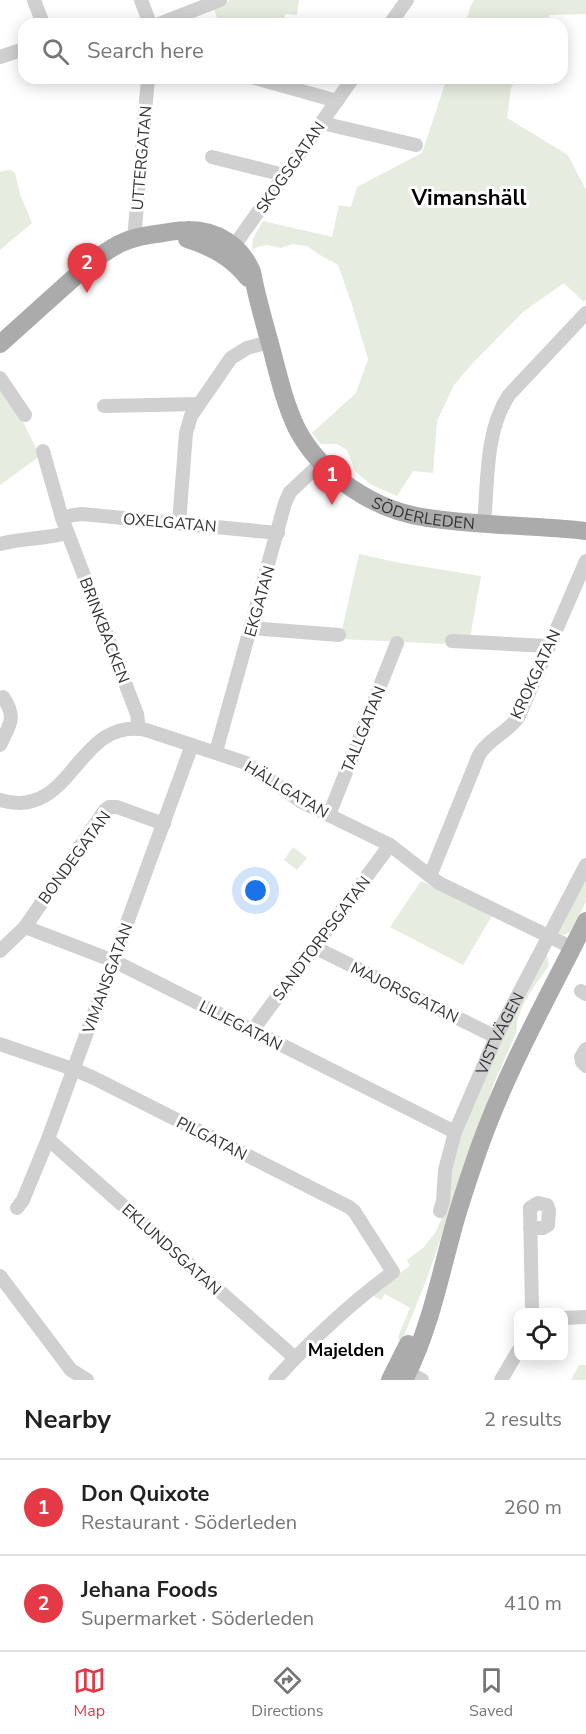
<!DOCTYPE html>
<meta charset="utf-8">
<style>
body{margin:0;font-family:"Nunito Sans",sans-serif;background:#f6f6f6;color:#222}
.controls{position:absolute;right:18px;bottom:18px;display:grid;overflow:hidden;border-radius:12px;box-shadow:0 3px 15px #0003}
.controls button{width:54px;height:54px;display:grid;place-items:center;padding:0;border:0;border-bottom:2px solid #e0e0e0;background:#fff;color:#222;font:30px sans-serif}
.you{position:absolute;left:256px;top:891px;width:21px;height:21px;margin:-15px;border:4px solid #fff;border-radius:50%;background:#1a73e8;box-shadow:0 0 0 9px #1a73e833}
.badge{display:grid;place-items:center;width:39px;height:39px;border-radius:50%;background:#e63946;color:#fff;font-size:20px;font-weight:700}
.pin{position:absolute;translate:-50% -50px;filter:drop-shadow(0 2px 3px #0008)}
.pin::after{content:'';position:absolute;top:32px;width:21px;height:18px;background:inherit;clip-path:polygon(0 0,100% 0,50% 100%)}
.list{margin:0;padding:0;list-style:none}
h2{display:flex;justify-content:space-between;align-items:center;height:78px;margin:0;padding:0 24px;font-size:26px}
h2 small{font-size:20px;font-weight:400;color:#767676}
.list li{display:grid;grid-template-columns:39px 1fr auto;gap:18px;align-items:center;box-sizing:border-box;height:96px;padding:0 24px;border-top:2px solid #e0e0e0}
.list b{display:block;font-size:22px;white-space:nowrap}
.list p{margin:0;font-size:20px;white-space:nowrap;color:#767676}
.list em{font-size:20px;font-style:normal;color:#767676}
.icon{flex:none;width:33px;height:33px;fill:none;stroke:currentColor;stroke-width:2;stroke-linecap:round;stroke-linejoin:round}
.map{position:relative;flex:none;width:586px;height:1380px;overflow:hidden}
.search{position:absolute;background:#fff;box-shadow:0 3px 15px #0003;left:18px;right:18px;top:18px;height:66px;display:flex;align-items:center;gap:15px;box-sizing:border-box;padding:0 21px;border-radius:18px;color:#767676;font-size:22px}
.sheet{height:270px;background:#fff}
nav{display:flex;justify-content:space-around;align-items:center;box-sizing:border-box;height:84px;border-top:2px solid #e0e0e0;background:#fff;font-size:16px;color:#767676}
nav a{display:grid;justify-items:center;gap:3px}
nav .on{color:#e63946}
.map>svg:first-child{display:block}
.green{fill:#e6ecdf}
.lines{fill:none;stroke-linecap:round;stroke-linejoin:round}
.minor{stroke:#d0d0d0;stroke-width:14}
.major{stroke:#ababab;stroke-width:18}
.labels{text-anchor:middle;stroke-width:6;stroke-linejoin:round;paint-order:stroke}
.street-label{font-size:16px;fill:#333;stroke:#fff}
.neighbourhood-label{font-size:18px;font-weight:bold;fill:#000;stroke:#fff}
.district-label{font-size:22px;font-weight:bold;fill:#000;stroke:#fff}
</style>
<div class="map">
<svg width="586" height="1380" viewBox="0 0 586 1380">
<rect width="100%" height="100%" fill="#fff"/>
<path class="green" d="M229 0H299L297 15 285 14 283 24H217V18L214 9 222 6Z
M474 0H586V14L550 15 545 24H465L471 5Z
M447 78H516L511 88 507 118 568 155 586 190V299L584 302 564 283 523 312 471 365 454 385 437 421 433 473 413 471 397 496 370 484 355 471 347 450 337 444H321L312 433 356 393 368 359 352 305 338 265 320 255 307 246 292 244 281 248 267 245 258 247 252 250 253 238 263 221 332 237 339 205 351 207 357 187 422 153Z
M6 170H11L15 173 20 194 32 223 0 250V172Z
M0 389 20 416 40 456 0 485Z
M359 554 400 563 481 576 470 638H446L444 644 340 639Z
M293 847 307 858 297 870 284 860Z
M586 871V902L570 932 564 935 559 933 557 926Z
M421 881 493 914 463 965 390 927Z
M546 951 549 965C537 984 515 1008 517 1031L494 1083 426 1281 401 1343 398 1337 410 1308 385 1294 381 1300 370 1294 410 1266 407 1260 423 1248 435 1233 446 1209 454 1147 502 1035Z
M579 1365H586V1380H571Z"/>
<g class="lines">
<g class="minor">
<path d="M34 0 43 24"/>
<path d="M141 0 150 24"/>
<path d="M159 24 220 0"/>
<path d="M390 24 407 0"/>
<path d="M0 57 24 49"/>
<path d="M255 78 337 101"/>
<path d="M322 123 416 145"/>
<path d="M212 157 284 175"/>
<path d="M136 237 135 228 148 78"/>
<path d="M229 253 353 78"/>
<path d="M0 378 25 415"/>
<path d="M104 406 199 404"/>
<path d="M43 451 62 518 137 714 139 729"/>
<path d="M62 518 73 515 82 514 278 533"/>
<path d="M179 523 186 433 191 416 231 358 247 348 269 342"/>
<path d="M484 523C488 481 485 431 509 395L586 313"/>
<path d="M0 544C22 538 45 539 67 533"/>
<path d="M251 628 339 635"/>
<path d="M452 641 549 646"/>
<path d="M0 745C10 724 17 718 3 697"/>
<path d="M216 752 285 503 290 492 322 462"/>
<path d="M0 800C73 822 76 716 146 730L246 763 302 802 390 845 439 883 573 948"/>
<path d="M329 815 397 643"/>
<path d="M430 876 479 755C489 738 509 732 519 716L586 561"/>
<path d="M25 927 114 961 455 1132"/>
<path d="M314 947 496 1037"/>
<path d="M0 951 25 927 105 810 109 807H117L164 824"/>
<path d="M581 991 586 994"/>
<path d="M252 1031 390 845"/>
<path d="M0 1044 73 1069 94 1078 349 1207 354 1211 393 1272C350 1304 311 1340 275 1380"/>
<path d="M586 1049 581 1057 582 1062 586 1066"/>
<path d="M48 1139 295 1358"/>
<path d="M17 1208 23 1200 48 1139 192 745"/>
<path id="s1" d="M440 1211 443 1201 445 1170 455 1132 496 1037 586 865"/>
<path d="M530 1228H543L548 1225 549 1210 547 1205 538 1203 530 1208 532 1310V1312"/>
<path d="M0 1276 71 1370 87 1380"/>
<path d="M564 1318 586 1317"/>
<path d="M400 1368 422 1380"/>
<path d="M501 1380 518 1351"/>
</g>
<g class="major">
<path d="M187 239C212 247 231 257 248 278"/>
<path id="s2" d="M0 344 88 265C98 257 108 250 119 244 133 237 148 235 163 233 171 232 179 230 186 230 216 229 241 245 252 272 257 299 265 325 272 351 279 378 285 404 297 429 322 476 375 511 428 518 480 526 533 525 586 531"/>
<path d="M390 1380 408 1344"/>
<path d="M404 1380C429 1332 439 1280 453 1229 460 1203 469 1177 478 1151 506 1071 548 997 586 921"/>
</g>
</g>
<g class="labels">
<g class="street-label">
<text transform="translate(141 158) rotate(-85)" y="6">UTTERGATAN</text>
<text transform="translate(290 167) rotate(-55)" y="6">SKOGSGATAN</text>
<text dy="6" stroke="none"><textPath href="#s2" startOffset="630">SÖDERLEDEN</textPath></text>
<text transform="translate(170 522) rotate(5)" y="6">OXELGATAN</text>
<text transform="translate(259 601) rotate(-74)" y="6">EKGATAN</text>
<text transform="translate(105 630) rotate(69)" y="6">BRINKBACKEN</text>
<text transform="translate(535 674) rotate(-65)" y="6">KROKGATAN</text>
<text transform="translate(363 729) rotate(-68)" y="6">TALLGATAN</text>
<text transform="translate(287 789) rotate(31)" y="6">HÄLLGATAN</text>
<text transform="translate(74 857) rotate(-54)" y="6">BONDEGATAN</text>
<text transform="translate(321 938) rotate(-53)" y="6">SANDTORPSGATAN</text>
<text transform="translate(107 978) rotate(-70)" y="6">VIMANSGATAN</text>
<text transform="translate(405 992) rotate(26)" y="6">MAJORSGATAN</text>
<text transform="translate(241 1025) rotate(27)" y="6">LILJEGATAN</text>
<text dy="6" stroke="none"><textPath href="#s1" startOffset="189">VISTVÄGEN</textPath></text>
<text transform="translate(212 1138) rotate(27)" y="6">PILGATAN</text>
<text transform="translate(172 1249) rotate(42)" y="6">EKLUNDSGATAN</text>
</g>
<g class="neighbourhood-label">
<text x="346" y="1356">Majelden</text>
</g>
<g class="district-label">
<text x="469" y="205">Vimanshäll</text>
</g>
</g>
</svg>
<div class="controls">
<button><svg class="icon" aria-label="locate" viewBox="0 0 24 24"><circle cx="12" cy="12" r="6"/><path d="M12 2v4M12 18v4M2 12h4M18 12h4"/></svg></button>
</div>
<div class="you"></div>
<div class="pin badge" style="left:332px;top:505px">1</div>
<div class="pin badge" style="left:87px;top:293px">2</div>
<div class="search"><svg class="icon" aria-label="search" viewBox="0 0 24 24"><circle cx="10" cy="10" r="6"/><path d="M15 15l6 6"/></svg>Search here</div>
</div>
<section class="sheet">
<h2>Nearby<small>2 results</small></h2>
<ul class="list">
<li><span class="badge">1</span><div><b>Don Quixote</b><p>Restaurant · Söderleden</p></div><em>260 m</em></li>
<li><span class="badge">2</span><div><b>Jehana Foods</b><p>Supermarket · Söderleden</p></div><em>410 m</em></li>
</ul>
</section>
<nav>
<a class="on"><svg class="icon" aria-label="map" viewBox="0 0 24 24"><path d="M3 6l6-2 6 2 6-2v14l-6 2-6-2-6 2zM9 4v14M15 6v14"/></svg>Map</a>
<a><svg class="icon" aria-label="directions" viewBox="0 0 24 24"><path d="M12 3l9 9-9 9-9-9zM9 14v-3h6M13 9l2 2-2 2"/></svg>Directions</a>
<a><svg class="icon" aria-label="saved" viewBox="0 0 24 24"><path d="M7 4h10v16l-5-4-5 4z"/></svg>Saved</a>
</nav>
